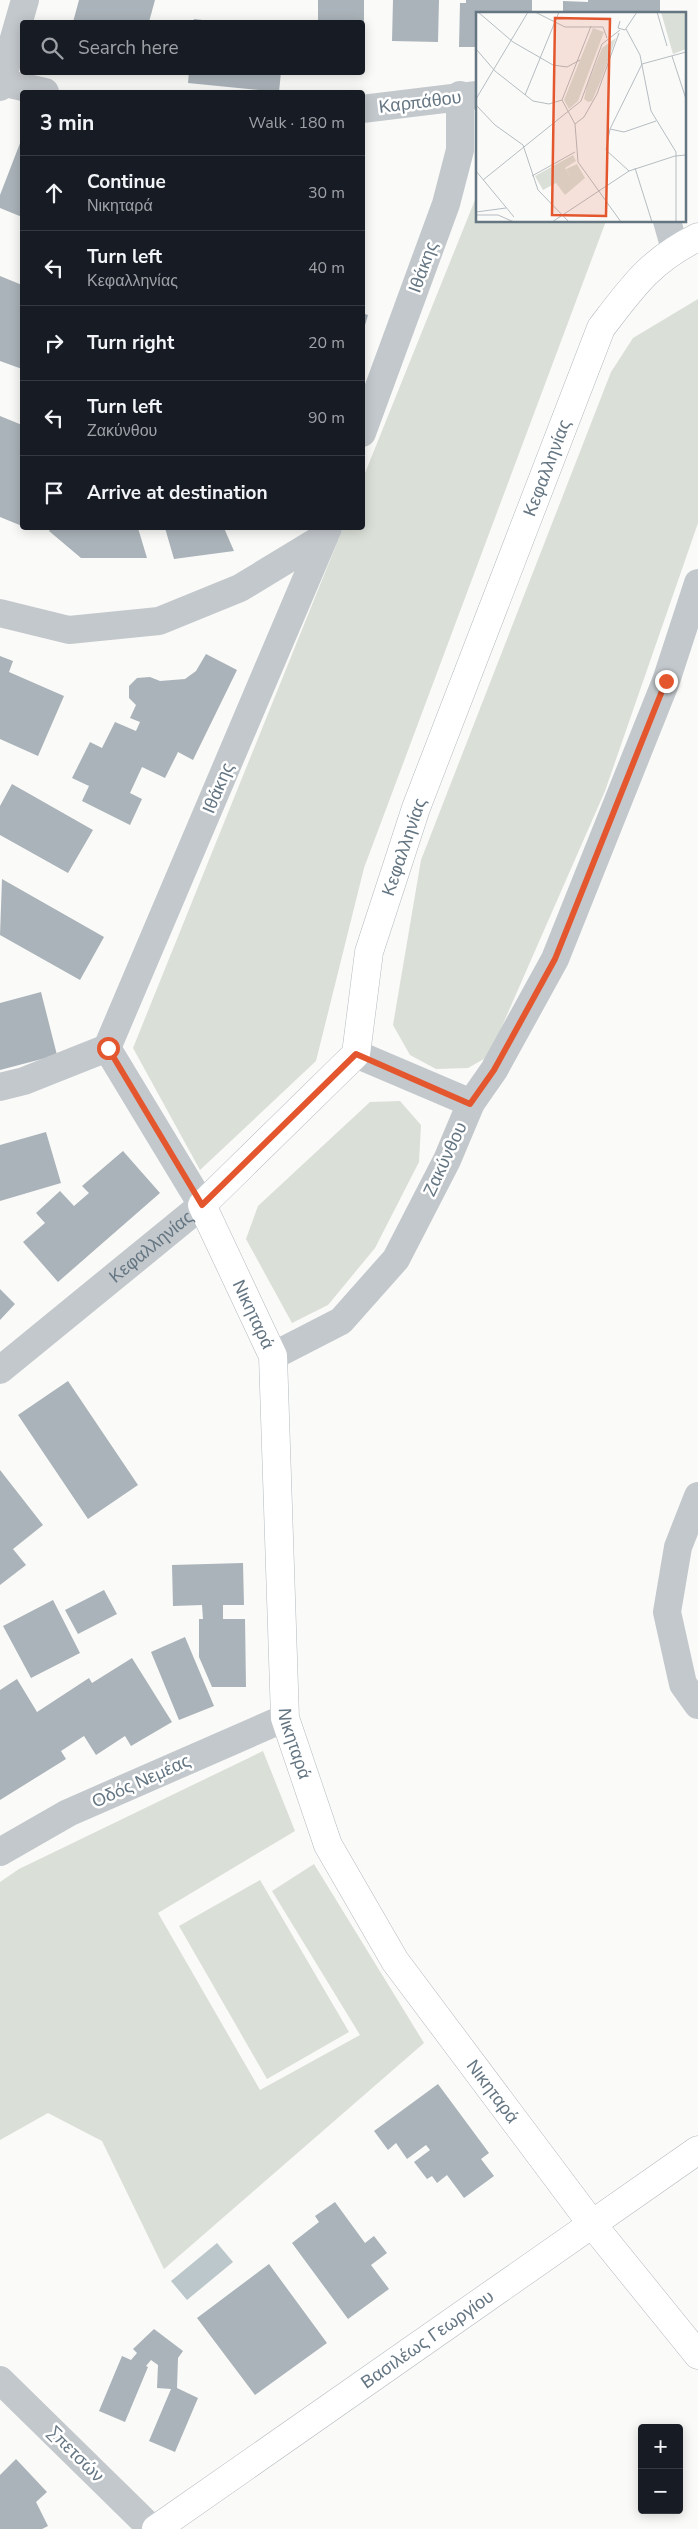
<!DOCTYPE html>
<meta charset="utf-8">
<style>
body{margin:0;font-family:"Nunito Sans",sans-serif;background:#20242c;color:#f1f3f6}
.controls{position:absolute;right:15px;bottom:15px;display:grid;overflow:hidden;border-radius:5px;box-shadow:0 2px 12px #0003}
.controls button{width:45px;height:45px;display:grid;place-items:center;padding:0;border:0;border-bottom:1px solid #363941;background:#171b24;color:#f1f3f6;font:25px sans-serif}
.stop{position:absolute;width:15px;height:15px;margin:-11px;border:4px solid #e4572e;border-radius:50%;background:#fff}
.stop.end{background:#e4572e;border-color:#fff;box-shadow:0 1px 5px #0008}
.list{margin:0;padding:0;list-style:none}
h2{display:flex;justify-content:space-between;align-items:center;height:65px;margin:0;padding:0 20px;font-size:21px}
h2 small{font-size:16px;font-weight:400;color:#9ea1a6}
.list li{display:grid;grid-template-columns:32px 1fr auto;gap:15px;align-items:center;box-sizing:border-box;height:75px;padding:0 20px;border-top:1px solid #363941}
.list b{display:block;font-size:19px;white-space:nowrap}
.list p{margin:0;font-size:16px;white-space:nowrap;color:#9ea1a6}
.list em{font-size:16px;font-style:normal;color:#9ea1a6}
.icon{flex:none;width:28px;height:28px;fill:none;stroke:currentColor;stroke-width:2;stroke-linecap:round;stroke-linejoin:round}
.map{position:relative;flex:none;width:698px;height:2529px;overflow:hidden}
.search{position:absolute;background:#171b24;box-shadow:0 2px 12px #0003;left:20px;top:20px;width:345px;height:55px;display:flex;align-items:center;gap:12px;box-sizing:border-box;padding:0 18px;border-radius:5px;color:#9ea1a6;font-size:19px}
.panel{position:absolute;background:#171b24;box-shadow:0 2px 12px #0003;left:20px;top:90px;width:345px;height:440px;border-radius:5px}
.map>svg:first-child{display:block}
.green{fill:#dadfd7}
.water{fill:#bbc7cb}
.building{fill:#aab3b9}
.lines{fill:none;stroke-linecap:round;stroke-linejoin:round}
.secondary-casing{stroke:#b3babf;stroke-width:29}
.street{stroke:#c3c8cc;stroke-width:28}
.secondary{stroke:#fff;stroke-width:28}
.route{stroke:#e4572e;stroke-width:6}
.labels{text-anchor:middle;stroke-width:5;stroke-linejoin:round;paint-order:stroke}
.street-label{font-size:18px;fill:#657683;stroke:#fff}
.inset-road{fill:none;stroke:#b5bdc2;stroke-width:1}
.view{fill:#e4572e;fill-opacity:0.15;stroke:#e4572e;stroke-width:2.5}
.inset-edge{fill:none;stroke:#657683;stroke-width:2.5}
</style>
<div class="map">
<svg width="698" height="2529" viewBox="0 0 698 2529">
<rect width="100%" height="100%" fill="#fafaf8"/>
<path class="green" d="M477 195V221H606L364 868 316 1061 200 1170 133 1048 343 528H362L363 478Z
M698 299V523L605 791 489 1056 468 1068 436 1069 410 1055 393 1025 421 860 611 372 633 338Z
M400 1101 421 1125 419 1162 375 1248 328 1305 292 1323 246 1239 258 1206 370 1102Z
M263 1751 295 1831 158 1913 260 2090 360 2035 272 1891 314 1864 424 2043 164 2269 102 2141 48 2113 0 2140V1882L19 1869Z
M260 1880 349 2032 267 2079 179 1926Z"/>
<path class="water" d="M217 2243 233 2262 187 2300 171 2281Z"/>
<path class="building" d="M79 0H155L149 22H73Z
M318 0H364V22H318Z
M393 0H439L438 42 392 41Z
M466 0H532V14H477V47H459L460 3H466Z
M588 0H660V14H563V1L588 2Z
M194 19 211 21V22H193Z
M189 72H281L279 92 188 83Z
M350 72H363V74H350Z
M22 138V217L0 208V195Z
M0 276 22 285V369L0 361Z
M362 313 368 315 363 332H362Z
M0 416 22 425V526L0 517Z
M51 528H138L147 558H81L49 531Z
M165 528H224L234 551 174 559Z
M206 654 237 670 193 760 178 752 165 778 142 767 130 793 142 799 130 825 82 801 89 786 72 778 90 742 102 748 115 722 136 731 140 722 130 718 136 705 129 698V686L137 678 150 677 160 681 185 679 196 671Z
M0 656 13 661 9 672 64 696 38 756 0 739Z
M12 784 93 830 68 873 0 835V806Z
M2 879 104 937 80 980 0 935Z
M41 992 57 1055 0 1070V1003Z
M46 1132 61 1183 0 1201V1145Z
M123 1151 160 1193 58 1282 23 1242 45 1223 36 1213 60 1191 74 1206 89 1193 82 1186Z
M0 1289 15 1304 0 1320Z
M68 1381 138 1485 88 1519 18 1415Z
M0 1470 43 1525 13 1549 26 1565 0 1585Z
M243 1563 244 1605H223V1619H245L246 1687H212L199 1657V1619H203L202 1605 173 1606 172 1565Z
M104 1590 117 1614 78 1634 65 1610Z
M53 1600 80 1653 31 1678 3 1626Z
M185 1637 214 1706 179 1720 151 1652Z
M132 1658 172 1722 131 1746 125 1736 96 1755 84 1736 61 1751 66 1759 0 1800V1690L17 1679 37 1712 89 1678 92 1683Z
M438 2084 489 2153 481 2159 494 2176 464 2198 447 2175 437 2183 432 2176 427 2179 414 2162 430 2150 426 2145 407 2159 396 2143 388 2150 374 2131Z
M335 2202 365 2243 374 2236 387 2253 371 2265 389 2289 348 2319 292 2243 319 2222 315 2216Z
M269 2264 327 2343 255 2395 197 2318Z
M154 2329 183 2351 178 2358 177 2388 198 2398 175 2452 149 2441 171 2389 157 2388 158 2365 151 2360 146 2366 148 2367 125 2422 99 2411 122 2356 131 2360 137 2353 133 2349Z
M16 2459 47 2492 36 2502 48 2526 42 2529H0V2475Z"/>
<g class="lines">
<defs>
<g id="secondary">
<path id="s2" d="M698 237C650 261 633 286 601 328L416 808 369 952 356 1054 202 1205 273 1356 285 1718 328 1845 395 1961 592 2224 698 2355"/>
<path id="s3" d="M156 2529 698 2150"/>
</g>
</defs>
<use href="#secondary" class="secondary-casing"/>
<g class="street">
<path d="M0 82 45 92"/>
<path d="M0 87 25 0"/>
<path d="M362 109 477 95"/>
<path d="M667 221 675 249"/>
<path d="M362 433 446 204 460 150V95"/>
<path d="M0 613 69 630 159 621 240 588 324 537"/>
<path d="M107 1048 328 528"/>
<path d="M356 1054 471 1103"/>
<path d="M0 1087 24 1081 107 1048"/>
<path d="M273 1356 341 1321 396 1259 447 1160 471 1103 494 1070 555 959 666 681 698 583"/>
<path id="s1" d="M0 1370 202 1205 107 1048"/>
<path d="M698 1496 678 1547 667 1612 683 1684 698 1705"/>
<path d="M0 1852 68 1813 285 1718"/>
<path d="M0 2380 152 2529"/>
</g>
<use href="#secondary" class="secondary"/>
</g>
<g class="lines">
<path class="route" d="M108 1048 202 1205 356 1054 470 1104 494 1070 555 959 666 681"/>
</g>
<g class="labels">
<g class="street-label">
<text transform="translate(420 102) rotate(-7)" y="6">Καρπάθου</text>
<text transform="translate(423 267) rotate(-70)" y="6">Ιθάκης</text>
<text transform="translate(547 468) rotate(-69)" y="6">Κεφαλληνίας</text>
<text transform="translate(218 788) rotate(-67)" y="6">Ιθάκης</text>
<text transform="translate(404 847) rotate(-71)" y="6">Κεφαλληνίας</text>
<text transform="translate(445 1159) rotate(-65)" y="6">Ζακύνθου</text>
<text dy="6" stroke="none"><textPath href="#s1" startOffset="195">Κεφαλληνίας</textPath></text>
<text dy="6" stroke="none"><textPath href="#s2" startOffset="1240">Νικηταρά</textPath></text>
<text dy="6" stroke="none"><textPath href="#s2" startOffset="1675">Νικηταρά</textPath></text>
<text transform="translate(141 1781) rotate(-24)" y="6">Οδóς Νεμέας</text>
<text dy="6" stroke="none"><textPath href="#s2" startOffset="2079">Νικηταρά</textPath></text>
<text dy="6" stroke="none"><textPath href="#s3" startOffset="331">Βασιλέως Γεωργίου</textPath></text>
<text transform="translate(76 2454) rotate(45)" y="6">Σπετσών</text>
</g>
</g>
<g transform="translate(476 12)">
<rect width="210" height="210" fill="#fafaf8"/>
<path d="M185 0H210V37L197 42ZM117 16 128 20 102 89 93 97 88 88ZM140 26 125 68 116 89 112 90 108 87 111 74 126 36ZM97 143 100 149 89 156 97 169 90 157 101 152 109 166 89 183 80 171 67 178 59 164Z" fill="#dadfd7"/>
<path class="inset-road" d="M2 0 37 30 77 53 91 55 104 48M59 0 89 15H127L131 26M181 0 191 34M144 9 142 16 149 18 161 0M150 17 164 43 175 99 200 140V210M0 37 19 59 57 89 73 92 86 88M196 44 210 87M49 83 83 0M0 87 52 0M86 88 99 112 102 150 145 210M86 88 115 14M0 93 19 113 47 133 62 178 93 210M99 112 108 105 121 82 143 21M134 117 148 120 180 109M159 156 176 210M0 159 38 205M153 159 130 138 134 117 166 52 210 40M56 164 99 140M7 168 105 89 126 32 144 18M0 200 30 196M0 203H22L38 210M76 210 153 159 199 144 210 143"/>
<path class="view" d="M79 6 134 7 130 204 76 203Z"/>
<rect width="210" height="210" class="inset-edge"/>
</g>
</svg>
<div class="controls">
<button>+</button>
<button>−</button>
</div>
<div class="stop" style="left:108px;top:1048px"></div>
<div class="stop end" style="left:666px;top:681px"></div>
<div class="search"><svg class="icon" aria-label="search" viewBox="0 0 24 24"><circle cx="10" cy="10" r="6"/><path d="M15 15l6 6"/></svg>Search here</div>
<section class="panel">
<h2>3 min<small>Walk · 180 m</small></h2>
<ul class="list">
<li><svg class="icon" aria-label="ahead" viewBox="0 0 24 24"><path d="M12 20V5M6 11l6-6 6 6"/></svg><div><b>Continue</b><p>Νικηταρά</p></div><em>30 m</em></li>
<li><svg class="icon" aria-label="left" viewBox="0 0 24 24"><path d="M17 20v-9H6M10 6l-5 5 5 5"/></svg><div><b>Turn left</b><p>Κεφαλληνίας</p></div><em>40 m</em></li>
<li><svg class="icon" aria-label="right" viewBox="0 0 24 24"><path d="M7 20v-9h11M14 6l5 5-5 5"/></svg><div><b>Turn right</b></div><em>20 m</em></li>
<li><svg class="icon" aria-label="left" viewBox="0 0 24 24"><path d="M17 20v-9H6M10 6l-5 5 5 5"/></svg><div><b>Turn left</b><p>Ζακύνθου</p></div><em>90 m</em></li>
<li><svg class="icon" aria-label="arrive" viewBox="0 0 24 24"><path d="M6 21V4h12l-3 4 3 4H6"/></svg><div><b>Arrive at destination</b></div></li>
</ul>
</section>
</div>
